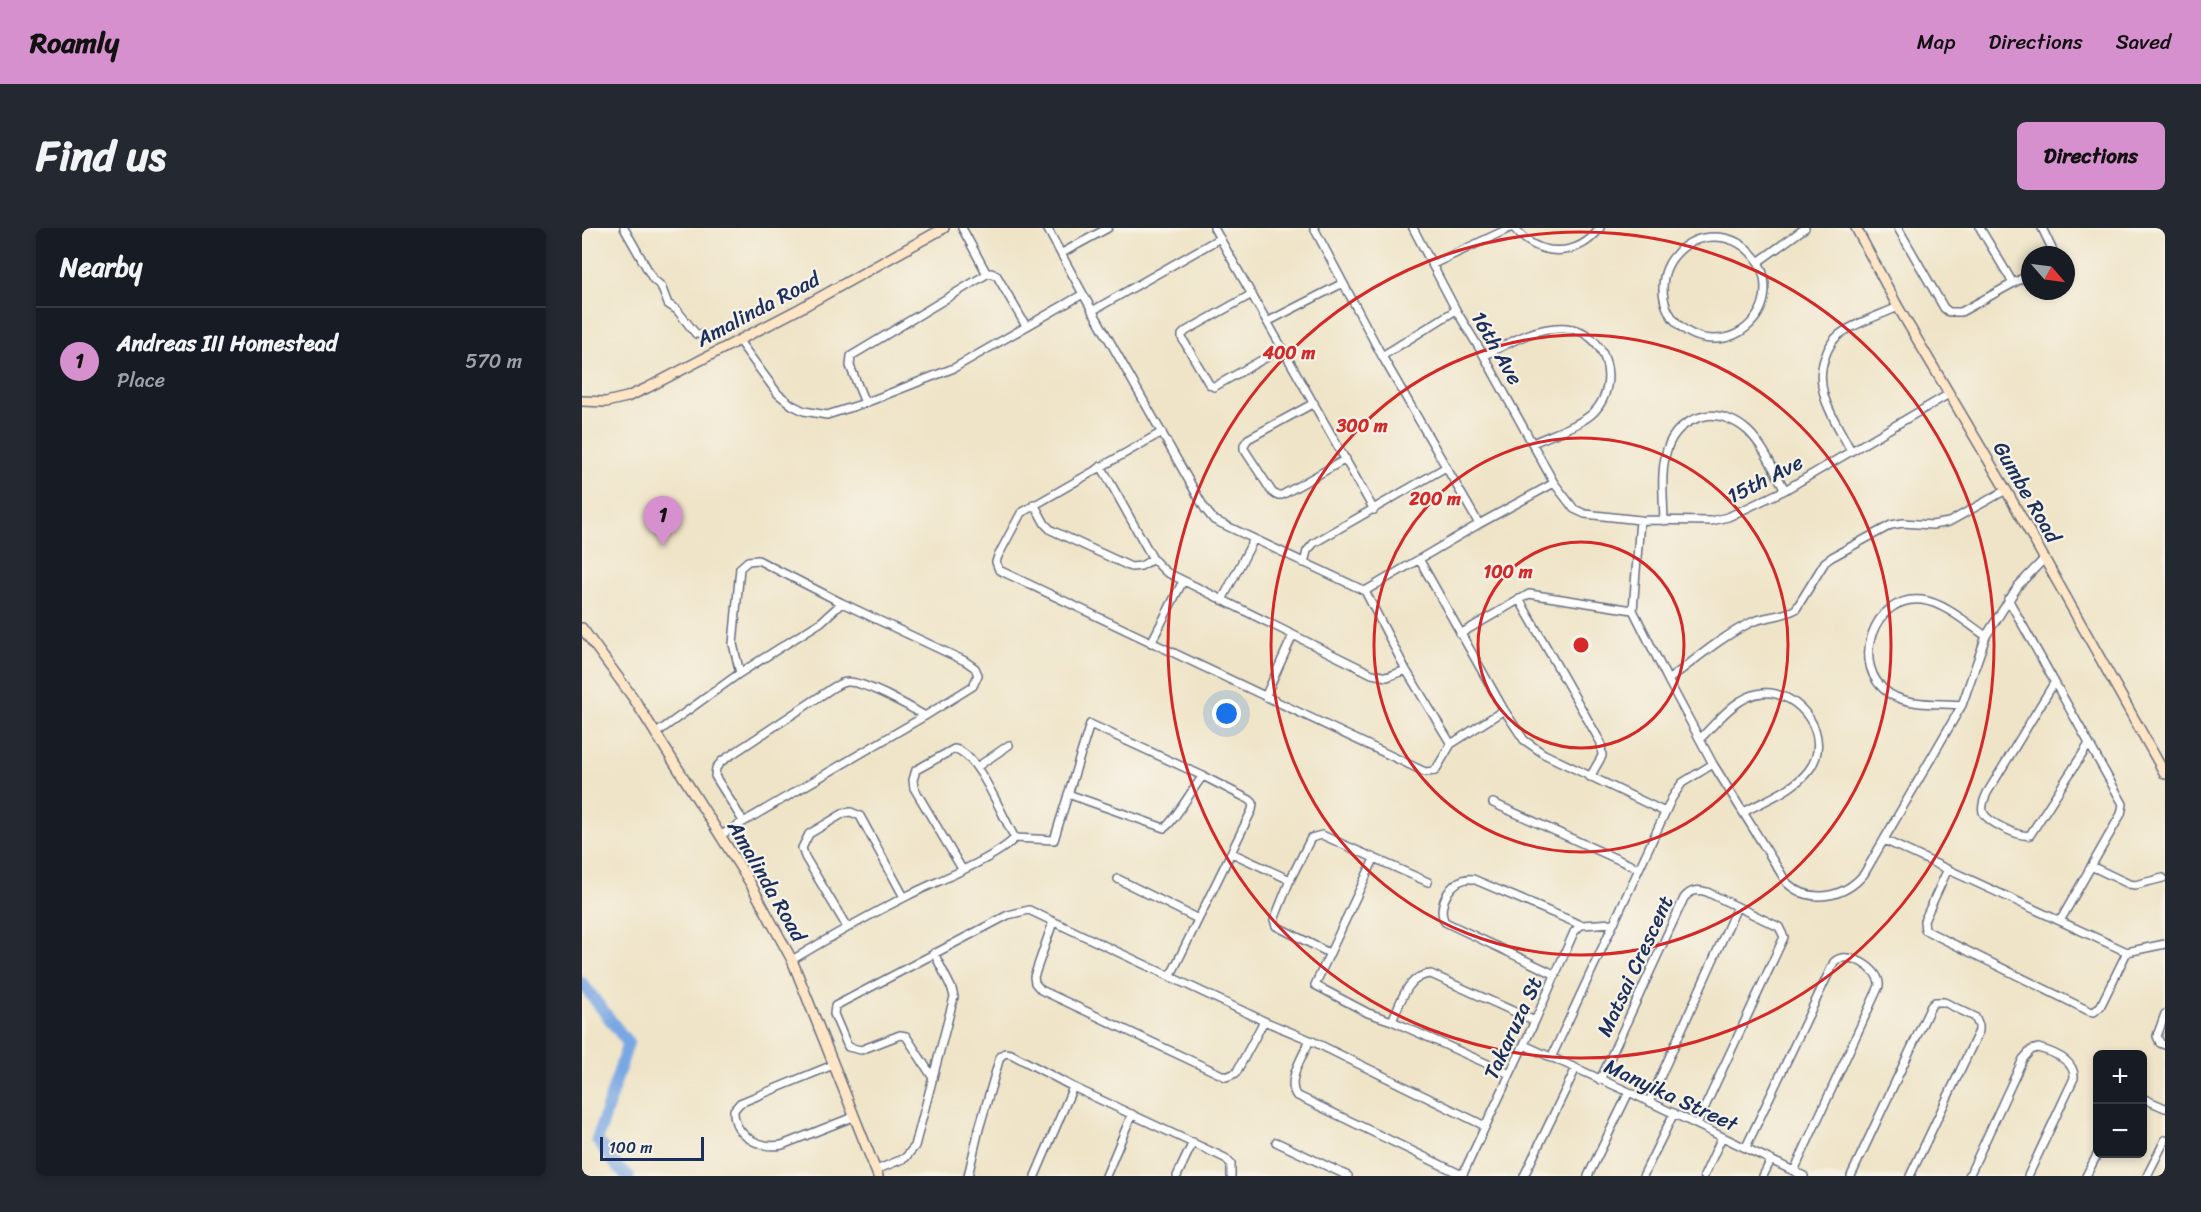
<!DOCTYPE html>
<meta charset="utf-8">
<style>
body{margin:0;font-family:Sriracha,sans-serif;background:#242831;color:#f1f3f6}
.controls{position:absolute;right:18px;bottom:18px;display:grid;overflow:hidden;border-radius:9px;box-shadow:0 3px 9px #0003}
.controls button{width:54px;height:54px;display:grid;place-items:center;padding:0;border:0;border-bottom:2px solid #363941;background:#171b24;color:#f1f3f6;font:30px sans-serif}
.compass{position:absolute;left:1439px;top:18px;width:54px;height:54px;border-radius:50%;background:#171b24;box-shadow:0 3px 9px #0003;rotate:118deg}
.scale{position:absolute;left:18px;bottom:15px;width:104px;box-sizing:border-box;padding-left:6px;border:3px solid #1b2f5e;border-top:0;font-size:16px;line-height:21px;white-space:nowrap;color:#1b2f5e;-webkit-text-stroke:4px #f7f3e8;paint-order:stroke}
.you{position:absolute;left:645px;top:486px;width:21px;height:21px;margin:-15px;border:4px solid #fff;border-radius:50%;background:#1a73e8;box-shadow:0 0 0 9px #1a73e833}
.badge{display:grid;place-items:center;width:39px;height:39px;border-radius:50%;background:#d690ce;color:#111;font-size:20px;font-weight:700}
.pin{position:absolute;translate:-50% -50px;filter:drop-shadow(0 2px 3px #0008)}
.pin::after{content:'';position:absolute;top:32px;width:21px;height:18px;background:inherit;clip-path:polygon(0 0,100% 0,50% 100%)}
.list{margin:0;padding:0;list-style:none}
h2{display:flex;justify-content:space-between;align-items:center;height:78px;margin:0;padding:0 24px;font-size:26px}
h2 small{font-size:20px;font-weight:400;color:#9ea1a6}
.list li{display:grid;grid-template-columns:39px 1fr auto;gap:18px;align-items:center;box-sizing:border-box;height:108px;padding:0 24px;border-top:2px solid #363941}
.list b{display:block;font-size:22px;white-space:nowrap}
.list p{margin:0;font-size:20px;white-space:nowrap;color:#9ea1a6}
.list em{font-size:20px;font-style:normal;color:#9ea1a6}
.map{position:relative;flex:none;width:1583px;height:948px;overflow:hidden;border-radius:9px}
header{display:flex;align-items:center;gap:36px;box-sizing:border-box;height:84px;padding:0 30px;background:#d690ce;color:#111}
header strong{font-size:28px}
nav{display:flex;gap:33px;margin-inline-start:auto;font-size:21px}
.intro{display:flex;align-items:center;justify-content:space-between;box-sizing:border-box;height:144px;padding:0 36px}
h1{margin:0;font-size:42px}
.button{padding:15px 27px;border-radius:9px;background:#d690ce;color:#111;font-size:21px;font-weight:700}
main{display:flex;gap:36px;padding:0 36px}
aside{flex:1;background:#171b24;border-radius:9px;box-shadow:0 3px 9px #0003}
.map>svg:first-child{display:block}
.lines{fill:none;stroke-linecap:round;stroke-linejoin:round}
.river{stroke:#79a7e3;stroke-width:12}
.street-casing{stroke:#656e83;stroke-width:10}
.secondary-casing{stroke:#656e83;stroke-width:12}
.street{stroke:#fff;stroke-width:7}
.secondary{stroke:#fee5c5;stroke-width:9}
.ring{fill:none;stroke:#d62828;stroke-width:3}
.labels{text-anchor:middle;stroke-width:4.5;stroke-linejoin:round;paint-order:stroke}
.street-label{font-size:21px;fill:#1b2f5e;stroke:#f7f3e8}
.centre{fill:#d62828;stroke:#f7f3e8;stroke-width:3}
.ring-label{font-size:18px;text-anchor:middle;font-weight:bold;fill:#d62828;stroke:#f7f3e8;stroke-width:4.5;stroke-linejoin:round;paint-order:stroke}
</style>
<header>
<strong>Roamly</strong>
<nav><a>Map</a><a>Directions</a><a>Saved</a></nav>
</header>
<div class="intro"><h1>Find us</h1><a class="button">Directions</a></div>
<main>
<aside>
<h2>Nearby<small></small></h2>
<ul class="list">
<li><span class="badge">1</span><div><b>Andreas III Homestead</b><p>Place</p></div><em>570 m</em></li>
</ul>
</aside>
<div class="map">
<svg width="1583" height="948" viewBox="0 0 1583 948">
<rect width="100%" height="100%" fill="#f7f3e8"/>
<filter id="ink" filterUnits="userSpaceOnUse"><feTurbulence type="fractalNoise" baseFrequency=".0167" numOctaves="2"/><feDisplacementMap in="SourceGraphic" scale="12" xChannelSelector="R" yChannelSelector="G"/><feConvolveMatrix kernelMatrix="1 2 1 2 8 2 1 2 1" color-interpolation-filters="sRGB"/></filter>
<filter id="wash" filterUnits="userSpaceOnUse"><feTurbulence type="fractalNoise" baseFrequency=".008" numOctaves="4" result="noise"/><feDisplacementMap in="SourceGraphic" scale="24" xChannelSelector="R" yChannelSelector="G"/><feGaussianBlur stdDeviation="1.35" result="paint"/><feColorMatrix in="noise" values="0 0 0 0 0 0 0 0 0 0 0 0 0 0 0 0 0 1.4 0 .05"/><feComposite in="paint" operator="in"/></filter>
<g filter="url(#wash)">
<rect width="100%" height="100%" fill="#efe4c7"/>
<g class="lines">
<path class="river" d="M0 755 46 815 15 912 38 942 47 948"/>
</g>
</g>
<g filter="url(#ink)">
<g class="lines">
<defs>
<path id="street" d="M42 0 71 51 79 58 86 76 95 82 114 106 133 108
M380 0 405 46
M465 0 501 66 623 281 632 292 783 363 824 442 869 516 853 543 843 544 417 342 414 334 416 328 439 285 580 204
M632 0 792 282
M732 0 800 128 897 296
M831 0 874 82 902 128 972 255 992 281 1003 286 1058 292 1129 293 1146 289 1203 262 1367 166
M932 0C955 29 995 31 1018 0
M1316 0 1362 80 1367 84H1379L1448 46
M1398 0 1431 55
M1460 0 1473 27
M1081 60a51 51 0 1 1 102 0a51 51 0 1 1-102 0Z
M480 25 526 0
M1176 34 1223 0
M851 36 928 0
M670 66 604 103 600 107V110L627 156 632 159 699 121
M510 83 638 10
M685 94 761 55
M157 113 196 166 210 177 222 183 245 187 283 175 372 140 501 66
M800 128 874 82
M902 128C927 115 954 98 984 100 1025 103 1039 156 1012 184 999 197 968 207 951 215
M283 175 268 138 269 128 405 46 409 45 415 48 444 98
M732 175 666 211 662 217V221L690 264 694 267H700L764 231
M1269 223C1254 193 1230 163 1243 129 1246 120 1250 112 1258 106 1273 95 1299 87 1316 79
M519 238 571 331 584 344 790 446 805 449 824 442
M452 276 463 296 469 302 549 339 559 338 571 331
M1058 292 1051 382 1086 452 1131 536 1205 655C1229 677 1263 669 1282 646L1380 477 1404 408 1436 358 1462 331
M1082 293C1081 252 1072 199 1123 188 1137 185 1155 193 1166 203 1182 218 1192 243 1203 262
M837 331 922 482 942 512 962 526 1083 584
M722 335 725 323 732 315 864 239
M783 363 897 296 972 255
M937 371 1019 515 1020 528 1008 549
M1426 371 1541 576 1539 586 1478 693
M640 372 672 311
M878 406 947 366 1051 382
M569 415 601 353
M1086 452C1113 432 1140 408 1170 394 1184 388 1200 389 1214 381L1243 334 1250 329 1309 297 1321 295 1350 297 1367 294 1424 262
M1472 455 1405 565C1403 570 1399 577 1401 584 1405 594 1438 610 1448 607L1507 516
M684 467 711 407
M1380 477C1358 475 1327 478 1308 466 1266 439 1291 366 1340 372 1363 375 1386 396 1404 408
M73 506 158 445 239 394 260 375
M1118 511C1135 494 1154 468 1180 465 1218 462 1252 509 1227 542 1212 562 1183 572 1162 584
M869 516 922 482
M395 539 427 517
M486 566 582 600C590 597 612 558 621 548
M911 575 1057 641
M161 593 133 548 134 540 140 533 252 459C256 457 260 454 265 454 282 453 327 478 343 488
M139 607 343 488 391 458 396 447 393 440 383 433 260 375 176 332 166 333 158 340 151 416 158 445
M433 610 472 612 508 496 621 548 668 572 671 575 670 582 588 749
M1302 612 1545 724 1583 716
M650 625 708 652
M792 631 733 757 786 785 810 793
M1509 638 1547 656 1553 657 1581 650
M1365 643 1342 693 1343 702 1507 783 1512 784 1518 779 1545 724
M536 651 616 691
M471 694 452 749 453 755 459 762 644 849 654 845 682 793
M265 699 223 629 220 620 227 606 262 585 269 584 278 588 322 669
M747 725 694 698 692 692 708 652 729 610 740 607 846 654
M210 732C248 709 287 687 327 667 355 653 413 631 433 610 420 589 396 524 372 521L334 542 331 552 332 560 380 641
M974 747 863 694C853 678 871 647 891 651L999 697
M1583 786 1575 808 1578 815 1583 817
M728 812C722 826 704 852 714 867L880 947
M942 817 1047 864 1222 948
M969 830 1090 570 1100 555 1131 536
M251 837 158 875 152 882C151 908 178 921 200 917L271 889
M928 846 810 793C819 774 825 747 849 746L953 793
M351 850 324 808 318 807 279 822 266 819 252 786 253 778 426 687 447 682 682 793 728 812 903 898
M1018 852 1102 670C1109 662 1115 661 1125 664L1197 699 1202 709 1115 896
M1560 870 1583 880
M1067 874 1155 679
M694 914 766 948
M1164 919 1252 734C1265 721 1299 741 1297 758L1212 943
M294 942 323 930 333 918 372 769 370 761 352 725
M386 948 397 901 418 829 423 825 429 826 491 859 643 930 649 936V948
M453 948 491 859
M524 948 550 886
M595 948 611 914
M880 948 953 793 992 704 999 697 1032 695
M942 948 994 840
M1006 948 1047 864
M1061 948 1092 885
M1122 948 1140 909
M1181 948 1189 932
M1269 948 1349 778 1353 774H1362L1393 789 1397 798V803L1328 948
M1387 948 1441 831 1449 822 1456 820C1471 824 1493 832 1492 850L1446 948
M1504 948 1516 925
M1565 948 1583 912"/>
<path id="secondary" d="M1274 0 1316 79 1424 262 1583 546
M0 173 24 174 45 169 65 160 217 81 362 0
M0 400 52 471 167 653 210 732 296 948"/>
</defs>
<use href="#street" class="street-casing"/>
<use href="#secondary" class="secondary-casing"/>
<use href="#street" class="street"/>
<use href="#secondary" class="secondary"/>
</g>
</g>
<g class="ring">
<circle cx="999" cy="417" r="103"/>
<circle cx="999" cy="417" r="207"/>
<circle cx="999" cy="417" r="310"/>
<circle cx="999" cy="417" r="413"/>
</g>
<g class="labels">
<g class="street-label">
<text transform="translate(176 81) rotate(-28)" y="7">Amalinda Road</text>
<text transform="translate(915 120) rotate(60)" y="7">16th Ave</text>
<text transform="translate(1183 251) rotate(-27)" y="7">15th Ave</text>
<text transform="translate(1445 264) rotate(60)" y="7">Gumbe Road</text>
<text transform="translate(185 653) rotate(60)" y="7">Amalinda Road</text>
<text transform="translate(1053 738) rotate(-65)" y="7">Matsai Crescent</text>
<text transform="translate(931 800) rotate(-65)" y="7">Takaruza St</text>
<text transform="translate(1089 867) rotate(25)" y="7">Manyika Street</text>
</g>
</g>
<circle cx="999" cy="417" r="9" class="centre"/>
<g class="ring-label">
<text x="707" y="131">400 m</text>
<text x="780" y="204">300 m</text>
<text x="853" y="277">200 m</text>
<text x="926" y="350">100 m</text>
</g>
</svg>
<div class="controls">
<button>+</button>
<button>−</button>
</div>
<svg class="compass" viewBox="-18 -18 36 36"><path d="M0-13l5 13h-10z" fill="#e53935"/><path d="M0 13l5-13h-10z" fill="#9ea1a6"/></svg>
<div class="scale">100 m</div>
<div class="you"></div>
<div class="pin badge" style="left:81px;top:318px">1</div>
</div>
</main>
